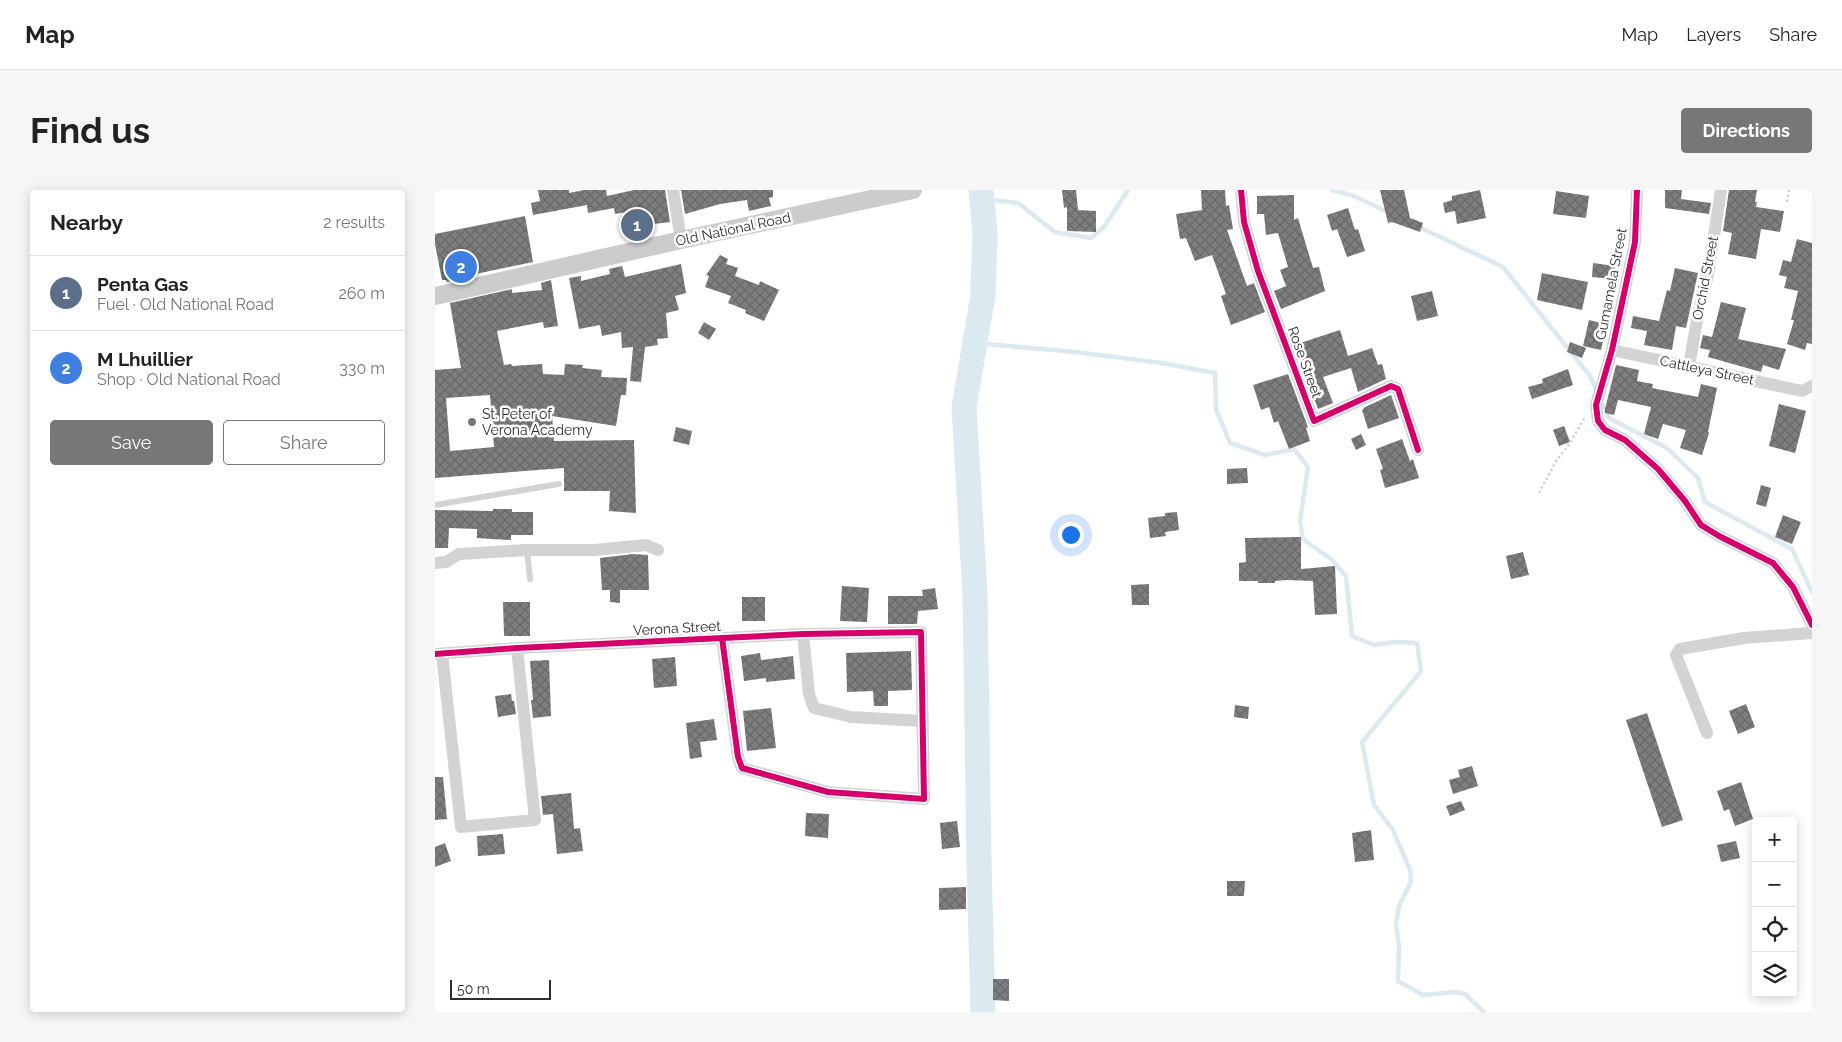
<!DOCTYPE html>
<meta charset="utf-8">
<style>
body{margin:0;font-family:Raleway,sans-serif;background:#f6f6f6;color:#222}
.controls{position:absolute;right:15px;bottom:15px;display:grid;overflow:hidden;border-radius:5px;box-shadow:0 2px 12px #0003}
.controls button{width:45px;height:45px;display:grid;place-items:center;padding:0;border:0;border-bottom:1px solid #e0e0e0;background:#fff;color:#222;font:25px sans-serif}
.scale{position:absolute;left:15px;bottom:12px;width:101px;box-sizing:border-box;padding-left:5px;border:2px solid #2e2e2e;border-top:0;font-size:14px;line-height:18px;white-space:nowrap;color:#2e2e2e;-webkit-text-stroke:4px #fff;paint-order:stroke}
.you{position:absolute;left:635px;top:344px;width:18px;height:18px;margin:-12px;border:4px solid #fff;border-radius:50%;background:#1a73e8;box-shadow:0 0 0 8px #1a73e833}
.badge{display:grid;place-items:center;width:32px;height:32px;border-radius:50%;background:#777;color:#fff;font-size:16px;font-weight:700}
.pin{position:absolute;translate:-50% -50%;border:2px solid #fff;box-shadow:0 1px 5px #0006}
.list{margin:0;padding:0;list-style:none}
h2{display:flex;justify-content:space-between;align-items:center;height:65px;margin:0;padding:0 20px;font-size:21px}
h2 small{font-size:16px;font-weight:400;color:#767676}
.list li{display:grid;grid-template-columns:32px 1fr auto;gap:15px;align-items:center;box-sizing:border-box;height:75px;padding:0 20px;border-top:1px solid #e0e0e0}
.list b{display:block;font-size:19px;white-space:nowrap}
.list p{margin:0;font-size:16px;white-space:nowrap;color:#767676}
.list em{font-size:16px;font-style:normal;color:#767676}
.actions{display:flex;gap:10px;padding:15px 20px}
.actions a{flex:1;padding:11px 0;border:1px solid #777;border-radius:5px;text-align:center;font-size:18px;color:#777}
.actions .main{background:#777;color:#fff}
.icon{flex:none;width:28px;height:28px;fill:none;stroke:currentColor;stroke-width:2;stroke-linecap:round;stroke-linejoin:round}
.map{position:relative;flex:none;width:1377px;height:822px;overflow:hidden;border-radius:5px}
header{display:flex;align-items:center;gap:30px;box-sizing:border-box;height:70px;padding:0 25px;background:#fff;border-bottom:1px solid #e0e0e0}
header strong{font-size:24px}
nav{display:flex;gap:28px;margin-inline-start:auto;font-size:18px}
.intro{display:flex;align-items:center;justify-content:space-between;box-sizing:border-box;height:120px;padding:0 30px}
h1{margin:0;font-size:35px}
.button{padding:12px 22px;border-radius:5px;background:#777;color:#fff;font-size:18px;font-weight:700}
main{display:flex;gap:30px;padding:0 30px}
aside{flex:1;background:#fff;border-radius:5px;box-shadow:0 2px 12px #0003}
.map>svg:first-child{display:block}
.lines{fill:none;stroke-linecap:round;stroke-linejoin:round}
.stream{stroke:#dbe9f0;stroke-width:4.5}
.river{stroke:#dbe9f0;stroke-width:25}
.building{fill:url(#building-cross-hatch);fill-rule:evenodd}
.path{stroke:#d3d3d3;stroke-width:2.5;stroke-dasharray:2.5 2.5;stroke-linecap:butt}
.service{stroke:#d3d3d3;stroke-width:6}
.minor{stroke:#d3d3d3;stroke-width:12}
.secondary{stroke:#ccc;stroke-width:18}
.cycleway-casing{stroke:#fff;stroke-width:9}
.cycleway{stroke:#d6006c;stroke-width:6}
.poi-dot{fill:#777;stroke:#fff;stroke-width:2}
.labels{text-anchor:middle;stroke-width:5;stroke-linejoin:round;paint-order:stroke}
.street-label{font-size:14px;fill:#2e2e2e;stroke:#fff}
.poi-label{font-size:14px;fill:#2e2e2e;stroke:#fff;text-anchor:start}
</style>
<header>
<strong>Map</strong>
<nav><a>Map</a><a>Layers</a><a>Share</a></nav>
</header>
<div class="intro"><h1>Find us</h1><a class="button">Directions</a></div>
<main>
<aside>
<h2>Nearby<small>2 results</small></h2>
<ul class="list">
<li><span class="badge" style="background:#5c6f8a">1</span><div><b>Penta Gas</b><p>Fuel · Old National Road</p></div><em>260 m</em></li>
<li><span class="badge" style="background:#3f7fe0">2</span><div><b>M Lhuillier</b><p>Shop · Old National Road</p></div><em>330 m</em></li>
</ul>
<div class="actions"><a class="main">Save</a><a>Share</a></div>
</aside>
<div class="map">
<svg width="1377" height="822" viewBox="0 0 1377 822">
<defs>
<pattern id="building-cross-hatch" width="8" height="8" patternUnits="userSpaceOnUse" patternTransform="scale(1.25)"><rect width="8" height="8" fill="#7e7e7e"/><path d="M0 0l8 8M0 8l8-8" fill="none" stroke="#686868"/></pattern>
</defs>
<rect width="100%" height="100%" fill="#fff"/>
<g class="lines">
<path class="stream" d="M897 0 919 6 955 23
M547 9 583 13 620 42 656 48 669 37 693 0
M982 36 1068 77 1155 186 1162 202
M540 153 640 162 727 173 780 183 781 219 795 253 830 265 859 259 873 277 865 331 868 349 897 370 911 386 917 446 939 455 960 452 982 453 986 481 927 552 939 615 958 640 975 680 976 692 964 716 961 735 964 756 963 791 988 805 1021 802 1030 804 1049 822
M1165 209 1174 228 1232 258 1263 288 1270 312 1357 359 1377 402"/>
<path class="river" d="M546 0 550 43 548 105 529 217 540 404 544 672 548 822"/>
</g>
<path class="building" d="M103 0H134V3L149 0H171L172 6 199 0H230L235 32 211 35 212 39 194 43 191 22 180 24 179 18 153 23 152 15 98 25 96 13 105 11Z
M246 0H338V7L334 8 336 16 314 21 312 10 285 14 250 24Z
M627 0H641L643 20 661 21V42L632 41V17L629 18Z
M766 0H790L791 16 794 15 798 39 792 40 812 96 819 93 830 122 796 135 786 106 791 104 777 65 760 71 751 48 745 49 741 24 767 20Z
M945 0H969L975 28 988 33 985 42 957 32 953 33Z
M1045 0 1051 28 1022 34 1020 21 1010 23 1008 13 1017 10V6Z
M1230 0H1247L1246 9 1276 13 1274 24 1230 18Z
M1294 0H1322L1320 12H1322L1321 17 1349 21 1345 42 1326 39 1321 69 1293 64 1297 43 1288 41Z
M1121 1 1154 6 1151 28 1118 24Z
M859 5V30L863 28 878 78 884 77 890 101 846 119 839 101 851 96 845 80 853 77 843 43 831 45 829 24H822V6Z
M913 18 920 40 923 39 930 61 912 67 902 39 897 41 892 25Z
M90 26 98 72 31 86V88L12 92 11 90H7L0 54V44Z
M1362 49 1377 53V154L1372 153 1370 160 1352 154 1359 130H1356L1363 101 1349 98 1352 87 1344 85 1348 70 1356 72Z
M285 65 293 69 291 74 303 78 300 86 324 95 325 91 344 100 329 131 310 123 311 120 293 113 296 106 270 97 274 86 271 85Z
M1158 73 1180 76 1179 89 1157 87Z
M246 74 251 103 240 106 244 120 231 123 233 148 222 149 223 155 210 157 206 192 195 191 198 157 187 158 186 142 167 146 165 135 144 139 134 88 146 86V91L175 84 174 79 187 76 190 87Z
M1240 78 1263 83 1251 138 1241 136 1237 160 1209 155 1212 141 1196 138 1198 126 1224 131 1232 100 1235 101Z
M1107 83 1153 92 1147 120 1102 110Z
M116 90 123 136 109 138 108 132 62 141 69 175 76 174 77 176 107 174 108 184 129 185 130 174 148 175 147 178 167 180 166 187 192 188 191 205H186L181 236 117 226 119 251 199 250 201 323 174 321 175 301H129V278L0 288V180L26 178 15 113 77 99V103L107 100 106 93ZM55 205 59 257 15 261 11 208Z
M997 101 1003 126 982 131 976 106Z
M1286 112 1311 118 1303 149 1351 159 1344 180 1328 175 1326 182 1273 167 1275 160 1265 158 1268 145 1277 147Z
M1154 130 1174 135 1172 146H1169L1166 160 1148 156Z
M269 132 281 139 274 150 263 143Z
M905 140 913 166 937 158 943 175 947 174 951 189 923 202 916 178 888 187 898 213 883 219 859 155Z
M1135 152 1151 158 1147 168 1132 162Z
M1181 175 1204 180 1202 191 1218 194 1217 198 1263 207 1266 194 1282 198 1273 242 1274 243 1267 265 1245 258 1251 240 1228 234 1223 249 1209 244 1216 217 1183 210 1179 225 1170 223V219Z
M1133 179 1138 195 1097 209 1093 197 1108 193 1107 189Z
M853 184 873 237 871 238 875 251 854 259 843 231 839 233 834 217 826 220 818 195Z
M956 205 964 228 933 239 927 220 929 219 928 218Z
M1344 214 1371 221 1360 263 1334 256Z
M1129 236 1135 252 1124 256 1118 240Z
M241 237 257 241 254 255 238 251Z
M926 244 931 255 921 260 916 249Z
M967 249 975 271 978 269 984 288 950 298 945 280 948 279 941 259Z
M812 278 813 293 792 294V279Z
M1326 295 1336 298 1331 317 1321 314Z
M58 319H77V322H98V345H76V350L57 349 42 348V339L14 338 13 358H0V320L58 321Z
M742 322 744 340 730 342 731 346 715 348 713 328 730 326V323Z
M1348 325 1366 332 1357 354 1340 347Z
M866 347V379L900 376 902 424 880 425 878 391 852 390 840 391V393H823V391H804V373L811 372 810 348Z
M1088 362 1094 385 1076 389 1071 366Z
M198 364 213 365 214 400H185V413L175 412V400H167L165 368Z
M714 394V415H697L696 395Z
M407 396 434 398 432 432 405 431Z
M500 398 503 419 483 421 482 434H453V406H488L487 400Z
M307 407H330V431H307Z
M68 412H95V446H69Z
M476 461 477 500 453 501V516H439L438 501 412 502 411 463Z
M325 463 326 470 358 466 360 489 331 492V488L309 491 306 466Z
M240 467 242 496 219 498 217 469Z
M114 470 116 526 98 528 96 510H98L95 471Z
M76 504 77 511H79L81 524 63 527 60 506Z
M1311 514 1320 537 1303 544 1294 521Z
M800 515 814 517 813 529 799 527Z
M336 518 341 558 312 561 308 521Z
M1212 523 1248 630 1227 637 1191 530Z
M279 529 282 550 265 552 267 567 255 569 251 533Z
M1037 576 1043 596 1018 604 1014 590 1025 587 1023 580Z
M0 587H8L12 629 0 630Z
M1306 592 1318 629 1300 636 1294 619 1289 621 1282 601Z
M136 603 139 639 145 638 148 661 122 664 118 624 108 625 106 606Z
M1026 611 1030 620 1015 626 1011 616Z
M371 623 394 624 393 648 370 646Z
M522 631 525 657 507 659 505 633Z
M936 640 939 670 920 672 917 643Z
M68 644 70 664 43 666 42 646Z
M1301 651 1305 668 1286 672 1282 655Z
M10 653 16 671 0 677V657Z
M792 691H810L809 706H792Z
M531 697V719L504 720V698Z
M558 789H574V811L558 810Z"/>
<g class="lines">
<path class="path" d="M1352 12 1354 0
M1104 303 1121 271 1135 253 1150 227"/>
<path class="service" d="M0 315 124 294
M92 360 95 389"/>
<path class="minor" d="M238 0 246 50
M806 0 809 32 823 81 879 231 956 196 963 199 983 260
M1202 0 1200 52 1177 160 1161 215 1163 231 1170 240 1190 250 1223 279 1250 311 1266 335 1284 346 1338 373 1358 397 1377 435
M1177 160 1367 201 1377 196
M1254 176 1263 124 1273 85 1286 0
M0 373 11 372 24 364 92 360H159L211 355 223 360
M368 444 374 504 379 518 416 527 487 531
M0 464 82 458 368 444 486 442 489 609 393 602 307 578 303 567 287 448
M7 464 26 637 100 630 82 458
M1272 543 1241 465 1245 459 1309 448 1377 443"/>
<path class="secondary" d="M0 106 246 50 478 0"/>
<defs>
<path id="cycleway" d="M806 0 809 32 823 81 879 231 956 196 963 199 983 260
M1202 0 1200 52 1177 160 1161 215 1163 231 1170 240 1190 250 1223 279 1250 311 1266 335 1284 346 1338 373 1358 397 1377 435
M0 464 82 458 368 444 486 442 489 609 393 602 307 578 303 567 287 448"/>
</defs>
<use href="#cycleway" class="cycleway-casing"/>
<use href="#cycleway" class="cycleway"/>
</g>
<circle class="poi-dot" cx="37" cy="232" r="5"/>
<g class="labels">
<g class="street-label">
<text transform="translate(298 39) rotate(-12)" y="5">Old National Road</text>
<text transform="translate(1270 88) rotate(-79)" y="5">Orchid Street</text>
<text transform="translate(1176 94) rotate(-79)" y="5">Gumamela Street</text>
<text transform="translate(870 172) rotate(70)" y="5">Rose Street</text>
<text transform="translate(1272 180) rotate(12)" y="5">Cattleya Street</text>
<text transform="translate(242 438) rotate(-3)" y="5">Verona Street</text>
</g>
<g class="poi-label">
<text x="47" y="229">St. Peter of<tspan x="47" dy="16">Verona Academy</tspan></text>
</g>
</g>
</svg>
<div class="controls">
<button>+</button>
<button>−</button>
<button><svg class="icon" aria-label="locate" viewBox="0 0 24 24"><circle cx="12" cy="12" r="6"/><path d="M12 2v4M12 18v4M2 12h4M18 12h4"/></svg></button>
<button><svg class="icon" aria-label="layers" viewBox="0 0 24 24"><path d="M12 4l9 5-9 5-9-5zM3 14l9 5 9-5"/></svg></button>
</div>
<div class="scale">50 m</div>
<div class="you"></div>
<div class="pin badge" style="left:202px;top:35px;background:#5c6f8a">1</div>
<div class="pin badge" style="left:26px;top:77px;background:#3f7fe0">2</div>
</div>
</main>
